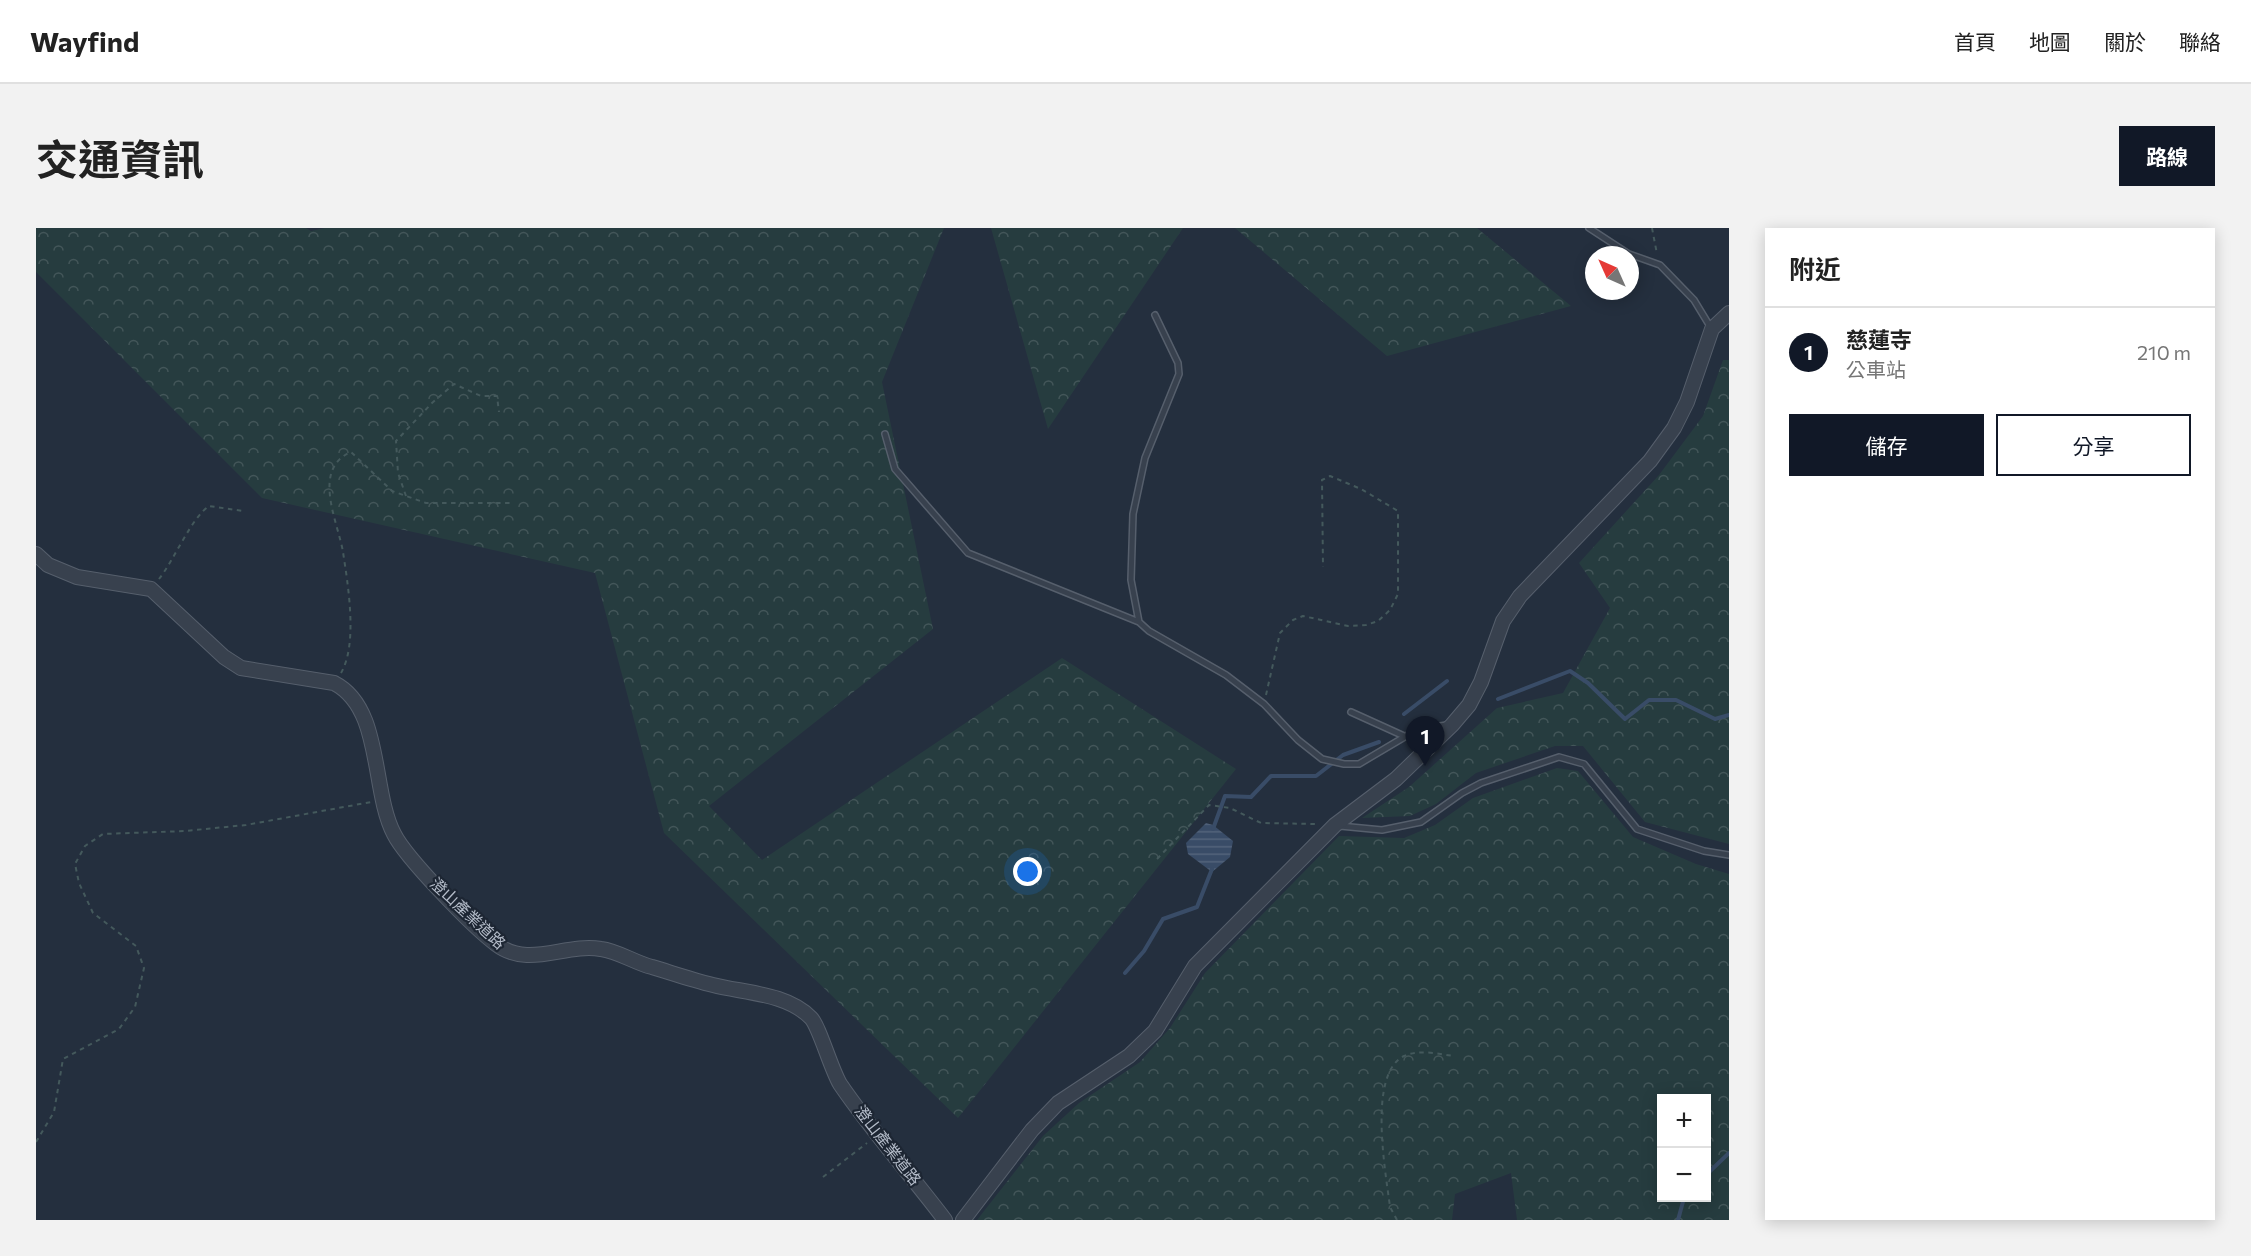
<!DOCTYPE html>
<html lang="zh-TW">
<meta charset="utf-8">
<style>
body{margin:0;font-family:Commissioner,"Noto Sans TC",sans-serif;background:#f2f2f2;color:#222}
.controls{position:absolute;right:18px;bottom:18px;display:grid;overflow:hidden;border-radius:0px;box-shadow:0 3px 15px #0003}
.controls button{width:54px;height:54px;display:grid;place-items:center;padding:0;border:0;border-bottom:2px solid #e0e0e0;background:#fff;color:#222;font:30px sans-serif}
.compass{position:absolute;left:1549px;top:18px;width:54px;height:54px;border-radius:50%;background:#fff;box-shadow:0 3px 15px #0003;rotate:315deg}
.you{position:absolute;left:992px;top:644px;width:21px;height:21px;margin:-15px;border:4px solid #fff;border-radius:50%;background:#1a73e8;box-shadow:0 0 0 9px #1a73e833}
.badge{display:grid;place-items:center;width:39px;height:39px;border-radius:50%;background:#111827;color:#fff;font-size:20px;font-weight:700}
.pin{position:absolute;translate:-50% -50px;filter:drop-shadow(0 2px 3px #0008)}
.pin::after{content:'';position:absolute;top:32px;width:21px;height:18px;background:inherit;clip-path:polygon(0 0,100% 0,50% 100%)}
.list{margin:0;padding:0;list-style:none}
h2{display:flex;justify-content:space-between;align-items:center;height:78px;margin:0;padding:0 24px;font-size:26px}
h2 small{font-size:20px;font-weight:400;color:#767676}
.list li{display:grid;grid-template-columns:39px 1fr auto;gap:18px;align-items:center;box-sizing:border-box;height:90px;padding:0 24px;border-top:2px solid #e0e0e0}
.list b{display:block;font-size:22px;white-space:nowrap}
.list p{margin:0;font-size:20px;white-space:nowrap;color:#767676}
.list em{font-size:20px;font-style:normal;color:#767676}
.actions{display:flex;gap:12px;padding:18px 24px}
.actions a{flex:1;padding:14px 0;border:2px solid #111827;border-radius:0px;text-align:center;font-size:21px;color:#111827}
.actions .main{background:#111827;color:#fff}
.map{position:relative;flex:none;width:1693px;height:992px;overflow:hidden;border-radius:0px}
header{display:flex;align-items:center;gap:36px;box-sizing:border-box;height:84px;padding:0 30px;background:#fff;border-bottom:2px solid #e0e0e0}
header strong{font-size:28px}
nav{display:flex;gap:33px;margin-inline-start:auto;font-size:21px}
.intro{display:flex;align-items:center;justify-content:space-between;box-sizing:border-box;height:144px;padding:0 36px}
h1{margin:0;font-size:42px}
.button{padding:15px 27px;border-radius:0px;background:#111827;color:#fff;font-size:21px;font-weight:700}
main{display:flex;gap:36px;padding:0 36px}
aside{flex:1;background:#fff;border-radius:0px;box-shadow:0 3px 15px #0003}
.map>svg:first-child{display:block}
.forest{fill:url(#forest-crowns);fill-rule:evenodd}
.water{fill:url(#water-rules)}
.lines{fill:none;stroke-linecap:round;stroke-linejoin:round}
.stream{stroke:#394c67;stroke-width:4}
.service-casing{stroke:#565f6c;stroke-width:8}
.tertiary-casing{stroke:#565f6c;stroke-width:16}
.path{stroke:#44595c;stroke-width:2;stroke-dasharray:4.5 4.5;stroke-linecap:butt}
.service{stroke:#38414e;stroke-width:5}
.tertiary{stroke:#38414e;stroke-width:14}
.labels{text-anchor:middle;stroke-width:4.5;stroke-linejoin:round;paint-order:stroke}
.street-label{font-size:16px;fill:#b4bcc9;stroke:#1d2633}
</style>
<header>
<strong>Wayfind</strong>
<nav><a>首頁</a><a>地圖</a><a>關於</a><a>聯絡</a></nav>
</header>
<div class="intro"><h1>交通資訊</h1><a class="button">路線</a></div>
<main>
<div class="map">
<svg width="1693" height="992" viewBox="0 0 1693 992">
<defs>
<pattern id="forest-crowns" width="20" height="18" patternUnits="userSpaceOnUse" patternTransform="scale(1.5)"><rect width="20" height="18" fill="#263c3f"/><path d="M2 6a3 3 0 1 1 6 0M12 15a3 3 0 1 1 6 0" fill="none" stroke="#435659"/></pattern>
<pattern id="water-rules" width="6" height="5" patternUnits="userSpaceOnUse" patternTransform="scale(1.5)"><rect width="6" height="5" fill="#394c67"/><path d="M0 2.5h6" fill="none" stroke="#53647b"/></pattern>
</defs>
<rect width="100%" height="100%" fill="#242f3e"/>
<path class="forest" d="M0 0H270L275 3 289 0H908L846 154 897 401 673 578 726 632 1026 430 1200 541 922 890 628 605 559 345 226 270 0 44Z
M955 0H1147L1012 201Z
M1199 0H1441L1535 78 1351 128Z
M1687 132H1693V616L1609 594 1547 518H1519L1440 545 1400 576 1374 588 1326 590 1373 559 1461 480 1527 465 1574 380 1543 335 1623 247 1667 188Z
M1521 540 1542 543 1597 609 1660 636 1693 646V992H1481L1475 945 1419 966 1416 992H941L1007 908 1043 875 1104 834 1134 800 1169 745 1303 608 1368 610 1399 597 1437 570ZM1626 870H1670V970H1626Z"/>
<path class="water" d="M1170 595 1177 597 1197 613 1194 629 1176 644 1152 626 1150 615Z"/>
<g class="lines">
<path class="stream" d="M1462 471 1534 443 1552 455 1589 491 1613 472H1640L1679 491 1693 487
M1368 486 1411 453
M1177 601 1189 568 1215 569 1235 548H1280L1307 527 1343 514
M1089 745 1108 723 1127 691 1161 679 1176 641
M1670 947 1693 925
M1642 992 1648 970"/>
<defs>
<path id="service" d="M1553 0 1593 26 1624 37 1658 72 1675 100
M1119 87 1142 135 1143 146 1109 230 1097 286 1095 352 1103 394 1113 403 1190 447 1228 476 1262 512 1286 531 1308 536H1323L1382 501 1411 497
M849 206 859 241 932 325 1103 394
M1315 484 1368 508
M1304 598 1346 602 1385 594 1426 565 1445 555 1523 529 1548 536 1601 601 1668 623 1693 627"/>
<path id="tertiary" d="M0 326 12 337 41 349 115 361 188 429 205 440 298 455C347 480 335 562 358 606 370 630 437 699 460 716 493 741 528 715 565 721 582 723 599 735 616 739 636 745 656 752 677 757 708 765 751 765 775 790 783 798 795 841 804 856 836 903 875 947 909 992
M927 992 996 902 1022 875 1093 828 1119 803 1159 738 1299 597 1360 551 1416 497 1433 477 1445 454 1467 393 1484 368 1614 233 1638 200 1651 174 1676 101 1693 85"/>
</defs>
<use href="#service" class="service-casing"/>
<use href="#tertiary" class="tertiary-casing"/>
<path class="path" d="M1616 0 1621 26
M370 268 362 245 360 213 396 175 418 156 445 168H461L463 184
M123 351C138 332 156 289 173 278L207 283
M305 445C322 416 312 357 307 324 302 294 275 241 315 224L356 263 390 275H474
M1230 467 1244 405 1257 392 1267 388 1312 398 1330 397 1342 393 1354 382 1362 366V283L1325 261 1294 248 1286 252 1287 339
M1121 631 1173 577 1194 580 1225 595 1281 596
M0 914 18 884 27 831 83 801 99 779 108 740 100 718 57 685 43 655 39 636 49 618 67 606 149 603 210 597 335 574
M787 949 831 915
M1361 992 1354 979C1350 946 1331 846 1368 828 1383 821 1402 826 1418 828"/>
<use href="#service" class="service"/>
<use href="#tertiary" class="tertiary"/>
</g>
<g class="labels">
<g class="street-label">
<text transform="translate(432 685) rotate(43)" y="6">澄山產業道路</text>
<text transform="translate(852 917) rotate(52)" y="6">澄山產業道路</text>
</g>
</g>
</svg>
<div class="controls">
<button>+</button>
<button>−</button>
</div>
<svg class="compass" viewBox="-18 -18 36 36"><path d="M0-13l5 13h-10z" fill="#e53935"/><path d="M0 13l5-13h-10z" fill="#767676"/></svg>
<div class="you"></div>
<div class="pin badge" style="left:1389px;top:538px">1</div>
</div>
<aside>
<h2>附近<small></small></h2>
<ul class="list">
<li><span class="badge">1</span><div><b>慈蓮寺</b><p>公車站</p></div><em>210 m</em></li>
</ul>
<div class="actions"><a class="main">儲存</a><a>分享</a></div>
</aside>
</main>
